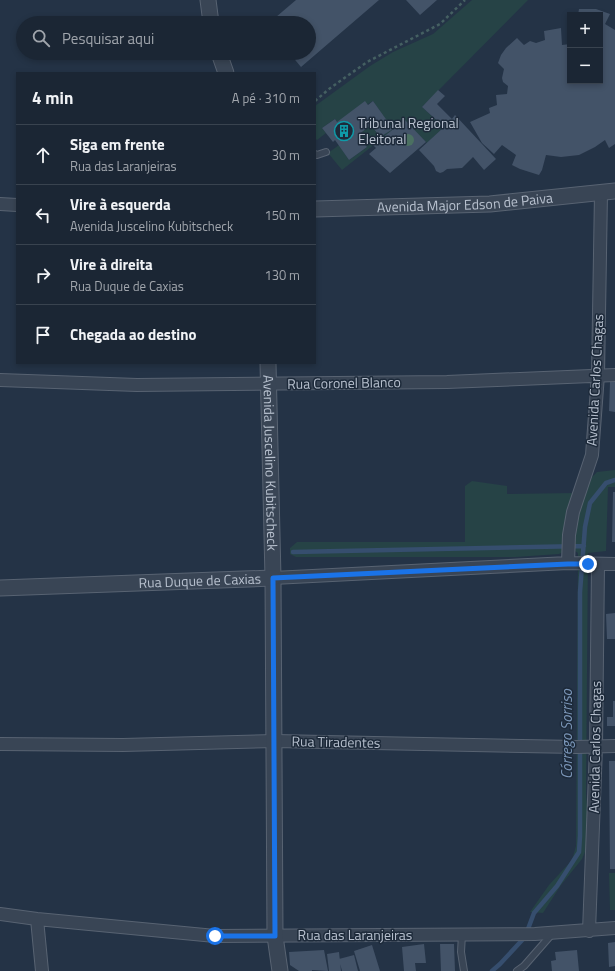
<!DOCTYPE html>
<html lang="pt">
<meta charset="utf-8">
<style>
body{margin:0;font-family:"Titillium Web",sans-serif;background:#242e3c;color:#f1f3f6}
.controls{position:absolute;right:12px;top:12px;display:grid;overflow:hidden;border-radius:0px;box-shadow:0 2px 6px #0003}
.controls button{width:36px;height:36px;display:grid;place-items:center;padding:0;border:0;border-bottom:1px solid #39434f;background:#1b2634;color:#f1f3f6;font:20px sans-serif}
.stop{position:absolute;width:12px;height:12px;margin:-9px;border:3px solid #1a73e8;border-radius:50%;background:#fff}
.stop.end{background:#1a73e8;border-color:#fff;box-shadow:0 1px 4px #0008}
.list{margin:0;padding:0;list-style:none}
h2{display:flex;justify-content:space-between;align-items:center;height:52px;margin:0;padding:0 16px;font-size:17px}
h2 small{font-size:13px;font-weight:400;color:#a0a5ac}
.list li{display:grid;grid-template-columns:26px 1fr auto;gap:12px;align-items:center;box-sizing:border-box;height:60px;padding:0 16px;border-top:1px solid #39434f}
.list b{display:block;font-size:15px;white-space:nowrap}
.list p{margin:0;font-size:13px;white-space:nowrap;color:#a0a5ac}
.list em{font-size:13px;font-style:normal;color:#a0a5ac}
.icon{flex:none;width:22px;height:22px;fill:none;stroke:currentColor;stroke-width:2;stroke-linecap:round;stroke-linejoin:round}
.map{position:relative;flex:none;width:615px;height:971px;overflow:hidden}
.search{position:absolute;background:#1b2634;box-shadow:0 2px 6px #0003;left:16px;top:16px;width:300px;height:44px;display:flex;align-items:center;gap:10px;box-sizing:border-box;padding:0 14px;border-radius:22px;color:#a0a5ac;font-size:15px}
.panel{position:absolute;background:#1b2634;box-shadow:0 2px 6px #0003;left:16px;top:72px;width:300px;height:292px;border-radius:0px}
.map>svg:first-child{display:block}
.green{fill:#264346}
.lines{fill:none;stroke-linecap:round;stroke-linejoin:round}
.stream{stroke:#364e6e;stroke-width:4.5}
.building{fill:#435368}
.service-casing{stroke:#586372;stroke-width:8}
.minor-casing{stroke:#586372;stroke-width:14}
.tertiary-casing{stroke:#586372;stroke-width:17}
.path{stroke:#456062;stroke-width:2.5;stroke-dasharray:3 3;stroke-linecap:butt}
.service{stroke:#394555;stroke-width:6}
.minor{stroke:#394555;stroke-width:12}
.tertiary{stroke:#394555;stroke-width:15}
.tree{fill:#4b7061}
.route{stroke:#1a73e8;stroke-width:5}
.labels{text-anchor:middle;stroke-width:3;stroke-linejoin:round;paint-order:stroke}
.poi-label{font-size:14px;fill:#b7c0ce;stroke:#1d2a3a;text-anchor:start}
.street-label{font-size:14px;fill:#b7c0ce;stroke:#1d2a3a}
.water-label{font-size:15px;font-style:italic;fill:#7b96b8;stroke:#1d2a3a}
</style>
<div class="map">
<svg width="615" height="971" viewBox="0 0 615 971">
<rect width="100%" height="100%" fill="#243346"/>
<path class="green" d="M472 0H528L422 107 444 127 427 143 404 121 342 170 328 153 339 145 349 160 367 147 358 135 371 125 380 137 392 129 373 101 337 122 335 119 322 128 326 133 317 140 315 138V106L370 66 393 52 433 34Z
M615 470V487H608L606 551 588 553 586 793 589 833 588 845 582 859 561 885 543 913 530 912 549 885 572 860 576 846 578 553 575 551 573 544 578 513 592 477 597 472Z
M472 481 507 486V494L575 493 564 525 565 536 563 552 559 554 516 557H296L290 554V548L297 542H465V486Z
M609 873H615V910H610Z"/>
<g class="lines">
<path class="stream" d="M293 552 584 546
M492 971 500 964 525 937 534 913 557 886 579 852 580 836V592L585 527 590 503 606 483 615 480"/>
</g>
<path class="building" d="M296 0H379L301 67 291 55 285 60 279 53H309V23H269Z
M406 0H437L420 15Z
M579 9H596L610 14 605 24 615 30V144L609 148 605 140 595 147 579 155 561 157 546 155 542 170 539 175 520 169 512 165 516 155 502 145 494 154 482 143 470 122 490 113 489 108 497 105 496 95 507 94 508 86 503 82 502 78 504 69 498 63 501 55 506 48 517 38 524 45 530 41 536 43 545 40 544 31 561 28 562 45 570 44V81H600V15H578Z
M438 90 445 96 437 104 452 119 455 115 496 159 484 170 473 157 462 168 447 169 443 172 440 173 436 171 434 166 419 150 444 127 422 107Z
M365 101 368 105 373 101 393 129 380 137 371 125 358 135 367 147 349 160 335 140 333 142 322 128 335 119 337 122Z
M405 120 426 142 390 173 369 154 376 148 373 145Z
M610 382H615V412L609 411Z
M613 492H615V542H612Z
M615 613V639H607L606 614Z
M613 701H615V726H607V717H613Z
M609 761H615V869H610Z
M615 942V966L609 967 608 943Z
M424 944 426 963H415L416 971H404L402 947Z
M440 944H454L455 971H441Z
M372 945 380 971H360L354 951Z
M324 950 328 971 312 970V971H299L290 965 289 952Z
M577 950 579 971H552L551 961 556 960 555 952Z
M339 952 341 971H329L327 954Z
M354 955 358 971H342L339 959Z"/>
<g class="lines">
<defs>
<path id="service" d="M315 154 317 155 326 152
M462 934 461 952 464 971
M517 971 524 966 552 934"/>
<path id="minor" d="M0 204 17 205
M0 380 137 385 447 382 615 375
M568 563 569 535 573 512 592 455 598 375 601 193
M273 578 568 563 615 564
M0 744 123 745 275 741 577 747 615 746
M0 914 37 919 215 936 535 934 615 928
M37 919 42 971
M589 931 596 747 598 564"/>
<g id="tertiary">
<path d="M208 0 211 23"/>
<path d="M219 53 226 73"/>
<path id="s1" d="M315 209 490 204 615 191"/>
<path id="s2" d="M268 363 273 578 275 936 280 971"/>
<path id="s3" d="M0 588 273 578"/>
</g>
</defs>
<use href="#service" class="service-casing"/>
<use href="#minor" class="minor-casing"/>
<use href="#tertiary" class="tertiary-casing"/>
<path class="path" d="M315 101 329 89 367 62 440 24 465 0"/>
<use href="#service" class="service"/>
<use href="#minor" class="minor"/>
<use href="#tertiary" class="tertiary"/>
</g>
<circle class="tree" cx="408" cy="140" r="6"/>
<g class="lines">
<path class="route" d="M215 936H275L273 578 568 564H588"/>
</g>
<defs>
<symbol id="building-ring" viewBox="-11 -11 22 22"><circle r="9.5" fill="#1d2a3a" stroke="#0f9aa8" stroke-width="1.5"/><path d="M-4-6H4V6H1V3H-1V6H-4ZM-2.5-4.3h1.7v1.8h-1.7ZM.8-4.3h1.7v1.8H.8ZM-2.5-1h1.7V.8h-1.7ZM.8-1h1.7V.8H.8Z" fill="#0f9aa8"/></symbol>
</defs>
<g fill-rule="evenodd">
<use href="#building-ring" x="333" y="120" width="22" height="22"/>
</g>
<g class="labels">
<g class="poi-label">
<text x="358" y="128">Tribunal Regional<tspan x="358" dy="16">Eleitoral</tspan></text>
</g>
<g class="street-label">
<text dy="5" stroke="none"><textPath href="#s1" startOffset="150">Avenida Major Edson de Paiva</textPath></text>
<text transform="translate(595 380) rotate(-87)" y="5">Avenida Carlos Chagas</text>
<text transform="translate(344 383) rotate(-1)" y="5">Rua Coronel Blanco</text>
<text dy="5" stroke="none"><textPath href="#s2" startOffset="100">Avenida Juscelino Kubitscheck</textPath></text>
<text dy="5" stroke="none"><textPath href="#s3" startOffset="200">Rua Duque de Caxias</textPath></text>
<text transform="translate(336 742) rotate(1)" y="5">Rua Tiradentes</text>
<text transform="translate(595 747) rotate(-89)" y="5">Avenida Carlos Chagas</text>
<text x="355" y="940">Rua das Laranjeiras</text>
</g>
<g class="water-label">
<text transform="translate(567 734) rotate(-90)" y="5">Córrego Sorriso</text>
</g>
</g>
</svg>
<div class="controls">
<button>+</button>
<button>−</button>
</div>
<div class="stop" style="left:215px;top:936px"></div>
<div class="stop end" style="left:588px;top:564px"></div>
<div class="search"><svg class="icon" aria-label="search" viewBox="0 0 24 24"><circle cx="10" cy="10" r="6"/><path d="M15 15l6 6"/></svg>Pesquisar aqui</div>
<section class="panel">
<h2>4 min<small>A pé · 310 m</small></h2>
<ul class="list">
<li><svg class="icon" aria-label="ahead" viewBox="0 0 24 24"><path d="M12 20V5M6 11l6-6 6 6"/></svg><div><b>Siga em frente</b><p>Rua das Laranjeiras</p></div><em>30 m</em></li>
<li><svg class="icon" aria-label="left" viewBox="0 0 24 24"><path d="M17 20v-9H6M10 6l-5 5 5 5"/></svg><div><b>Vire à esquerda</b><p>Avenida Juscelino Kubitscheck</p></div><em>150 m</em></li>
<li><svg class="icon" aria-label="right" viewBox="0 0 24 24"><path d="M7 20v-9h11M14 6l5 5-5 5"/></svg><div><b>Vire à direita</b><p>Rua Duque de Caxias</p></div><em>130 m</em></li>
<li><svg class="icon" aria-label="arrive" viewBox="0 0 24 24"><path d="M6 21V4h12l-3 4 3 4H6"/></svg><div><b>Chegada ao destino</b></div></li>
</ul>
</section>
</div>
